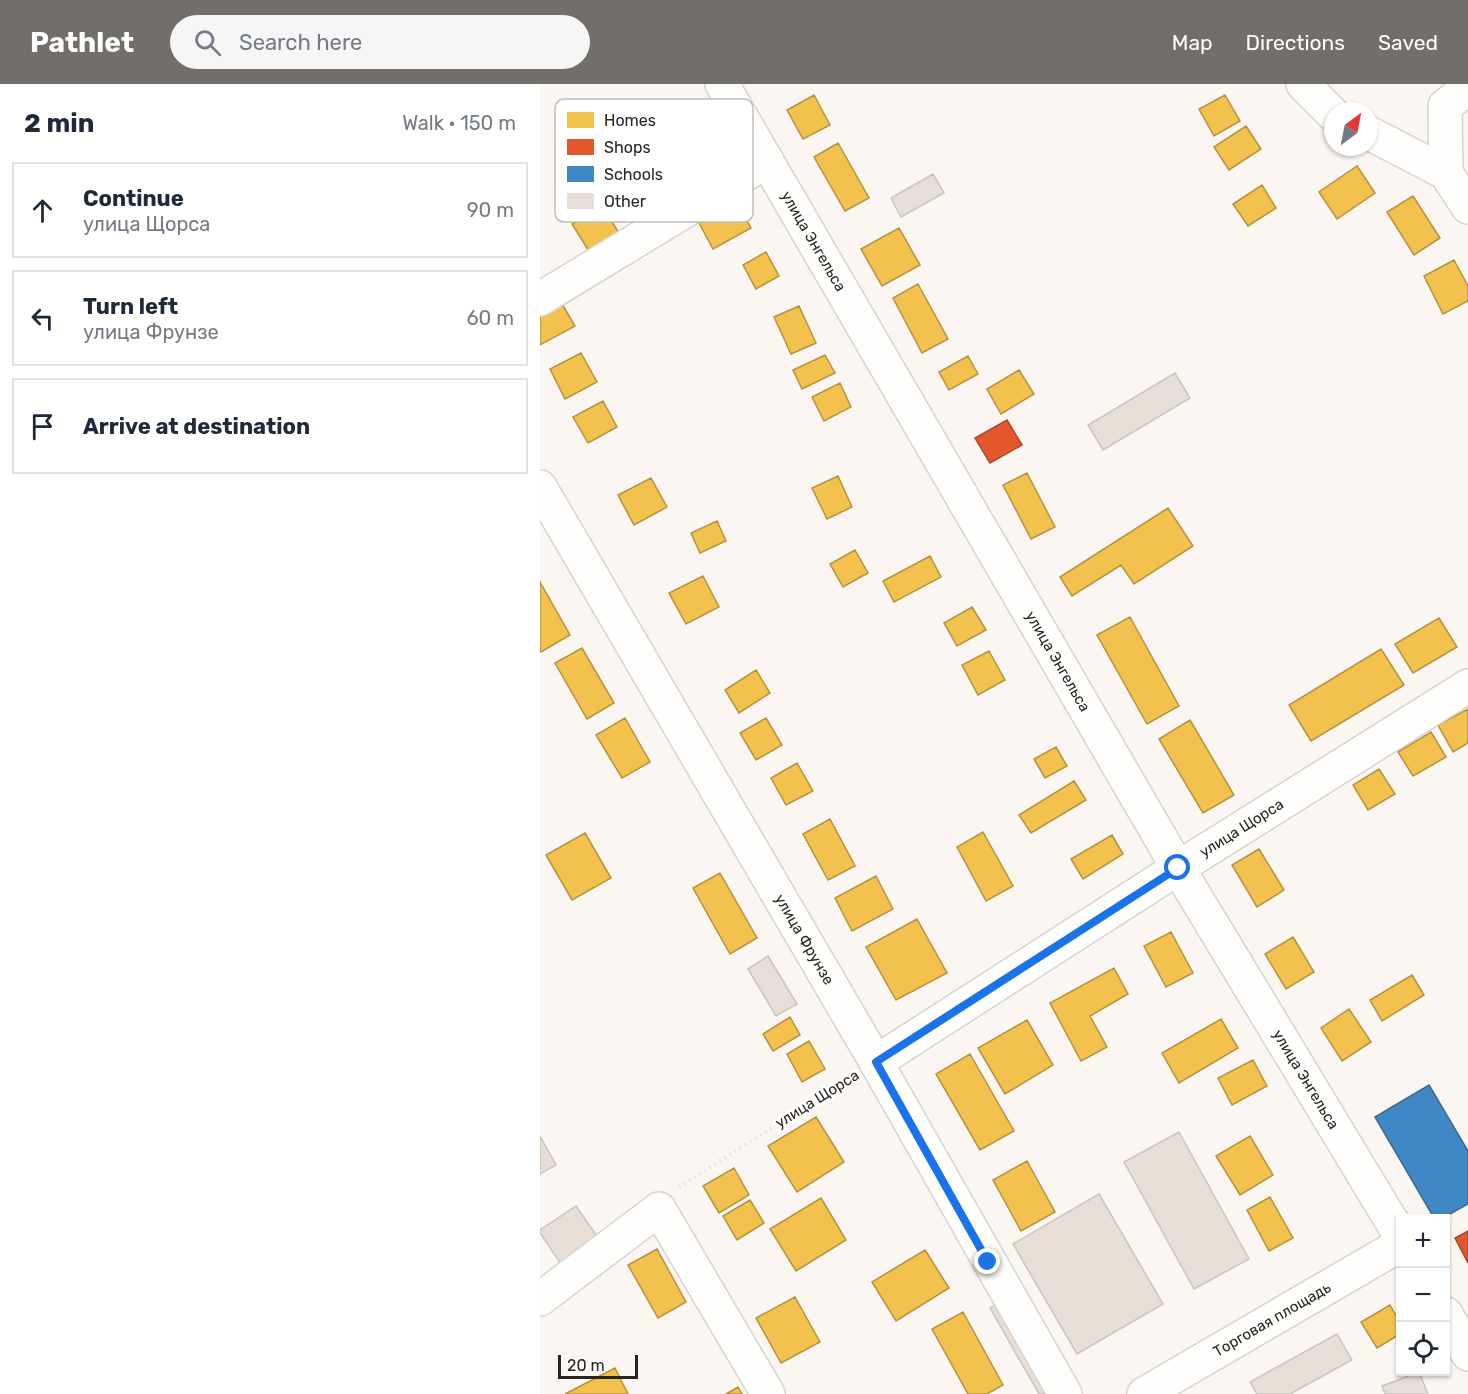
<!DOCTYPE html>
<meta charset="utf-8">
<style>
body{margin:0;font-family:Rubik,sans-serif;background:#f6f6f7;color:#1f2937}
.controls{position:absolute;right:18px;bottom:18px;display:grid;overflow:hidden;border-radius:0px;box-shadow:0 2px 4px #0004}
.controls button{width:54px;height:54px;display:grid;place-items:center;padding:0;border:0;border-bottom:2px solid #e0e1e3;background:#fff;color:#1f2937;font:30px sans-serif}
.compass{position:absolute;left:784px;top:18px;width:54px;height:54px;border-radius:50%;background:#fff;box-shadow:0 2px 4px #0004;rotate:32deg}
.scale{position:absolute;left:18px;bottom:15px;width:80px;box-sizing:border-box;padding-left:6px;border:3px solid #282420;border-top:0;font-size:16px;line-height:21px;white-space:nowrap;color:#282420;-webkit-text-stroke:4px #fff;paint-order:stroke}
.stop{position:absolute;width:18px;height:18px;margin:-14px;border:4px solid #1a73e8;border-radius:50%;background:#fff}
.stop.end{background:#1a73e8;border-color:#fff;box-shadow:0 2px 6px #0008}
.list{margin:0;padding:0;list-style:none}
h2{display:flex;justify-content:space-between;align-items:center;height:78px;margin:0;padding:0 24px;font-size:26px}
h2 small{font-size:20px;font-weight:400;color:#747a83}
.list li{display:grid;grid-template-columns:39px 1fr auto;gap:18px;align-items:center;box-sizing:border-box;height:96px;margin:0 12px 12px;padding:0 12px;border:2px solid #e0e1e3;border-radius:0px}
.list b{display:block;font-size:22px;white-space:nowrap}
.list p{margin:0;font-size:20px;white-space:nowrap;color:#747a83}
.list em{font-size:20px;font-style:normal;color:#747a83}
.icon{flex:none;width:33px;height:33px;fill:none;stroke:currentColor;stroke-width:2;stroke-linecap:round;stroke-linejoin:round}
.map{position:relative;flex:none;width:928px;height:1310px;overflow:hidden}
header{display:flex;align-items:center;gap:36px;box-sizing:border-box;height:84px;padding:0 30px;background:#726e69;color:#fff}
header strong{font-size:28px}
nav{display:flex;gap:33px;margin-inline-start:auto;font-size:21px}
.search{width:420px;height:54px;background:#f6f6f7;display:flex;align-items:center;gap:15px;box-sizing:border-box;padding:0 21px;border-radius:33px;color:#747a83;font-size:22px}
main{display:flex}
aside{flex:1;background:#fff}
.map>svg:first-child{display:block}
.homes{fill:#f2c14e;stroke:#b59240;stroke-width:1.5}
.shops{fill:#e4572e;stroke:#ac482a;stroke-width:1.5}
.schools{fill:#3f88c5;stroke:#386a94;stroke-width:1.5}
.building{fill:#e7dfd5;stroke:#c8c4c0;stroke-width:1.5}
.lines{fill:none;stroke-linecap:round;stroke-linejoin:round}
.minor-casing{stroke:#d8d3cf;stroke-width:36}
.path{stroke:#e1e0de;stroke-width:4;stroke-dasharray:1.5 4.5;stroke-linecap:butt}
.minor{stroke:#fefefd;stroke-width:33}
.route{stroke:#1a73e8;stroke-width:8}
.labels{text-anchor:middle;stroke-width:6;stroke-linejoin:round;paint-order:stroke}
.street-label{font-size:15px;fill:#282420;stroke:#fff}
.key{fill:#fff;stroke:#bebdbc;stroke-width:1.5}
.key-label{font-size:16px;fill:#282420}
</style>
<header>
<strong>Pathlet</strong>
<div class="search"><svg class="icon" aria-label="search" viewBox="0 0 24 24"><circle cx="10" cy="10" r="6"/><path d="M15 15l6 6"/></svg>Search here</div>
<nav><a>Map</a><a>Directions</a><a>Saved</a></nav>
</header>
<main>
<aside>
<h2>2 min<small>Walk · 150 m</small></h2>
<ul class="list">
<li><svg class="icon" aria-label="ahead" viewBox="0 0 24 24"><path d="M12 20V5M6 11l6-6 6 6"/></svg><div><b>Continue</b><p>улица Щорса</p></div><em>90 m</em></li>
<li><svg class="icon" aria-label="left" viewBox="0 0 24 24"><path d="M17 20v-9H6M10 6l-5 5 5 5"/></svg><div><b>Turn left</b><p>улица Фрунзе</p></div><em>60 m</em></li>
<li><svg class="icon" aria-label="arrive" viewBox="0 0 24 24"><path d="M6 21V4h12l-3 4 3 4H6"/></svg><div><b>Arrive at destination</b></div></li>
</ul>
</aside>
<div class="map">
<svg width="928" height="1310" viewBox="0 0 928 1310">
<rect width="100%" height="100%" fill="#fbf6f1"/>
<path class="homes" d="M274 11 290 41 263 55 247 26Z
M685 11 700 37 674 52 659 25Z
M706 42 721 65 689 86 674 63Z
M298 59 329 114 305 127 274 73Z
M817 82 835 109 797 135 779 108Z
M722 101 736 124 708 142 693 120Z
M114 109 127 130 99 147 86 126Z
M873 112 900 154 874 171 847 128Z
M197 118 211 144 173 165 159 139Z
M62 121 80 151 50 169 32 140Z
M359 144 380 181 342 202 321 165Z
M226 168 239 192 216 205 203 181Z
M914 176 928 202V217L903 230 884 192Z
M378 200 408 255 382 269 353 214Z
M18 213 35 242 0 261V223Z
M259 222 276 259 251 270 234 233Z
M41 269 57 298 25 315 10 285Z
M285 271 295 289 262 305 253 286Z
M428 272 438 290 409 306 399 288Z
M479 286 494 310 461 330 447 305Z
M300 299 311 323 284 337 272 313Z
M63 317 77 343 48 359 33 333Z
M487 389 515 443 491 455 463 401Z
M298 392 312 423 287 435 272 404Z
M111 394 127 423 94 441 78 411Z
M628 424 653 462 594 500 581 481 532 512 520 493Z
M177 437 186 457 160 469 151 449Z
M315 466 328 489 303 503 290 480Z
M390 472 401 493 354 518 343 497Z
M163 492 179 523 146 540 129 509Z
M0 498 30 551 1 568 0 566Z
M432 523 446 546 417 562 404 539Z
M590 533 639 622 607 640 557 551Z
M899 534 917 563 873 589 855 560Z
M42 564 74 619 47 635 15 579Z
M841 565 864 601 771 657 749 621Z
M449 567 465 596 438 611 422 581Z
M216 586 230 609 199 629 185 606Z
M928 625V659L913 668 898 641Z
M85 634 110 678 82 694 56 651Z
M226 634 242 661 216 676 200 649Z
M650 636 694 711 663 729 619 655Z
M891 648 906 673 873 692 858 668Z
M516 663 527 682 505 694 494 675Z
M257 679 273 707 246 721 231 694Z
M839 685 855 710 828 726 813 701Z
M534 697 546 716 491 749 479 731Z
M290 735 315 782 288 796 263 750Z
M443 748 473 802 446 817 417 763Z
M45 749 71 794 32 816 6 771Z
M572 751 583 770 543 795 531 775Z
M719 765 744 806 717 823 692 781Z
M180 789 217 854 190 870 153 804Z
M336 792 353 825 312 847 295 814Z
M377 835 407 889 356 916 326 863Z
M631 848 653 889 626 903 604 862Z
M753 853 774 888 746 905 725 870Z
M574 884 588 910 550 932 567 963 541 977 510 919Z
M872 891 884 911 842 937 830 916Z
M809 925 831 958 802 977 781 944Z
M250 933 260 951 233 967 223 950Z
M681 935 698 964 639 999 622 969Z
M487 936 513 981 465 1010 438 964Z
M269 957 285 985 262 998 247 970Z
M430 970 474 1047 440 1066 396 990Z
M713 976 727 1002 692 1021 678 994Z
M276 1033 304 1078 257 1108 228 1062Z
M710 1052 733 1091 700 1111 676 1072Z
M487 1077 515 1128 481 1147 453 1096Z
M194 1084 209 1111 179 1129 163 1102Z
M730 1113 753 1154 729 1167 707 1126Z
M281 1114 306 1156 256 1187 230 1145Z
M210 1116 224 1139 197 1156 183 1132Z
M117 1165 146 1218 118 1234 88 1181Z
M385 1166 409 1204 356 1237 332 1198Z
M255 1213 280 1258 241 1279 216 1234Z
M850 1221 860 1239V1250L837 1264 821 1238Z
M423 1228 463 1301 447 1310H428L392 1245Z
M75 1284 88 1310H25Z
M198 1303 202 1310H186Z"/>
<path class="shops" d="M467 336 482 361 450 379 435 354Z
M928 1147V1179L915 1154Z"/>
<path class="schools" d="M889 1001 928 1067V1120L903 1134H894L835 1033Z"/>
<path class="building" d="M393 90 404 109 361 133 351 114Z
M635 289 650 314 563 366 548 341Z
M228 872 257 920 236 932 208 885Z
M639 1048 709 1175 654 1205 584 1078Z
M0 1052 16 1081 0 1090Z
M559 1110 623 1220 537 1270 473 1160Z
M36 1122 59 1155 21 1180 0 1149V1146Z
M471 1212 527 1310H499L450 1224Z
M797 1250 812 1276 750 1310H717L710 1298Z
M879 1288 888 1310H845L842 1302Z"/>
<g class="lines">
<defs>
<g id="minor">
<path id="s1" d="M182 0 638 784 860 1151"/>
<path d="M763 0 793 30"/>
<path d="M829 49 906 89 928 123"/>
<path d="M906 89 905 22 928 4"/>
<path d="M0 215 227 77"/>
<path id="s2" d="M0 403 336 978 525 1310"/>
<path id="s3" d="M336 978 638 784 928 602"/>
<path d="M0 1215 119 1125 228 1310"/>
<path d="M906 1230 928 1270"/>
<path id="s4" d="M604 1310 860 1161"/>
</g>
</defs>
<use href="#minor" class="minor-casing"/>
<path class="path" d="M139 1103 312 993"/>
<use href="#minor" class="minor"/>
</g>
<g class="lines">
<path class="route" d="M448 1178 336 978 638 784"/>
</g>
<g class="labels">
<g class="street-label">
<text dy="5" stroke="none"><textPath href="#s1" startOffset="182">улица Энгельса</textPath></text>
<text dy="5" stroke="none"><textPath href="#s1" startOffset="668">улица Энгельса</textPath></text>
<text dy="5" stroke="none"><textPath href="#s3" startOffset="434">улица Щорса</textPath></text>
<text dy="5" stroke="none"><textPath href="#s2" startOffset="524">улица Фрунзе</textPath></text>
<text dy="5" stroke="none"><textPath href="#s1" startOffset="1154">улица Энгельса</textPath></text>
<text transform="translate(277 1015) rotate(-32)" y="5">улица Щорса</text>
<text dy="5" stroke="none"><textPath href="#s4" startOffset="148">Торговая площадь</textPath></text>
</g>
</g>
<rect x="15" y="15" width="198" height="123" rx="9" class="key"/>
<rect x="27" y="28" width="27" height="16" fill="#f2c14e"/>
<rect x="27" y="55" width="27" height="16" fill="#e4572e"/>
<rect x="27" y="82" width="27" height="16" fill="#3f88c5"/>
<rect x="27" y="109" width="27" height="16" fill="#e7dfd5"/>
<g class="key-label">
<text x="64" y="42">Homes</text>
<text x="64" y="69">Shops</text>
<text x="64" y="96">Schools</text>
<text x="64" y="123">Other</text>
</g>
</svg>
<div class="controls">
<button>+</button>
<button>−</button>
<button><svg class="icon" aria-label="locate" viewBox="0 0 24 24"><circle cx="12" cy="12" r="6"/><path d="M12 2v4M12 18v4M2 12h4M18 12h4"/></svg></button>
</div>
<svg class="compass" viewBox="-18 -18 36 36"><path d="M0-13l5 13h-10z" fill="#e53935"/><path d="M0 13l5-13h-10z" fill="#747a83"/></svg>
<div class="scale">20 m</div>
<div class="stop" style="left:638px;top:784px"></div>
<div class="stop end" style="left:448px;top:1178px"></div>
</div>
</main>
